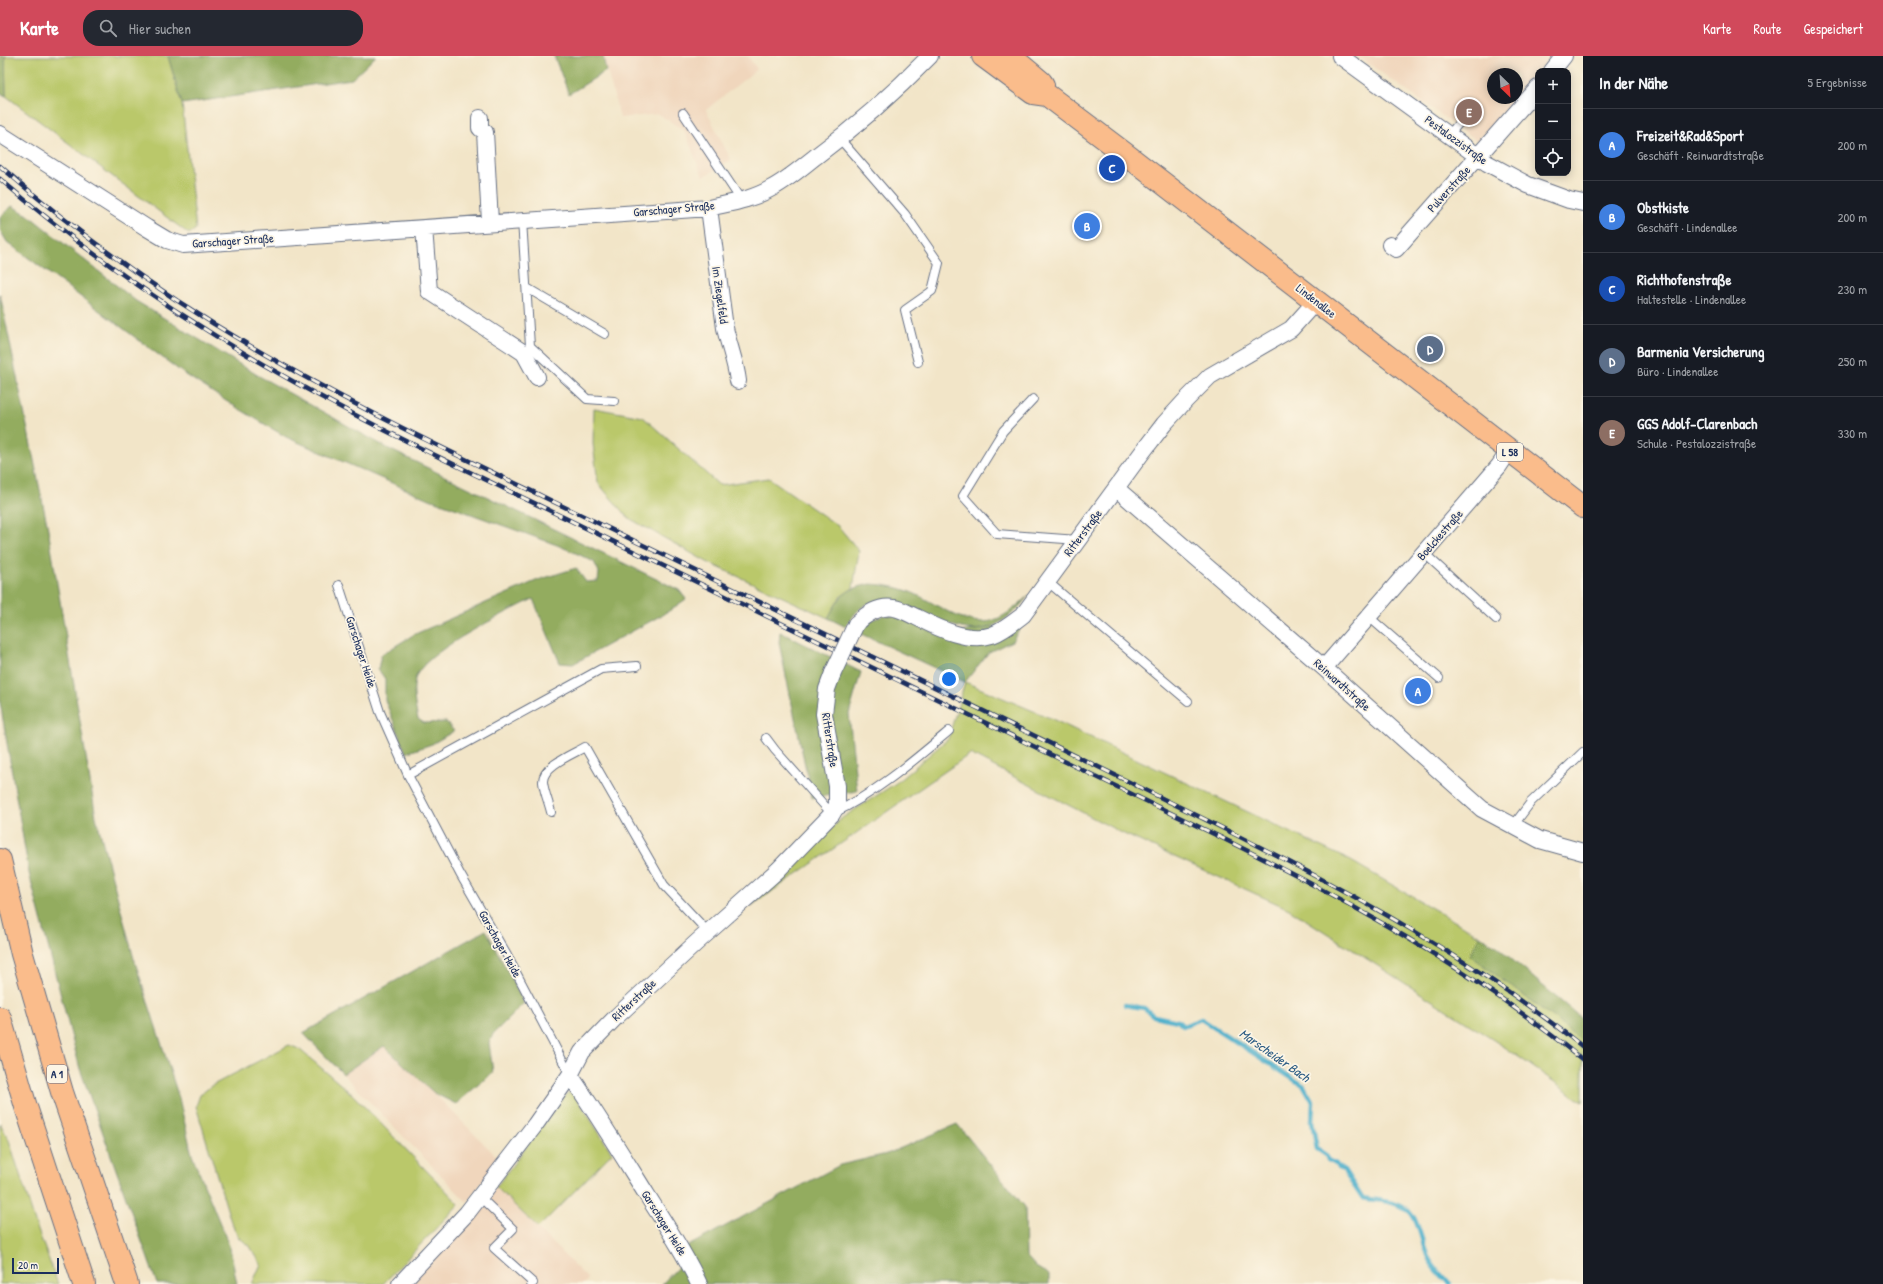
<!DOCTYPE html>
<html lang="de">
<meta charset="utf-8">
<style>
body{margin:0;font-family:"Patrick Hand",sans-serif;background:#242831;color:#f1f3f6}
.controls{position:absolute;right:12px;top:12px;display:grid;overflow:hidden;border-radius:8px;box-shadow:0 2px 10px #0003}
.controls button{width:36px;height:36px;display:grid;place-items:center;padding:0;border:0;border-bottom:1px solid #363941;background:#171b24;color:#f1f3f6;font:20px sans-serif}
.compass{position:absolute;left:1487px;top:12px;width:36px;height:36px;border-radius:50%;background:#171b24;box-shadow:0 2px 10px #0003;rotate:155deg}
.scale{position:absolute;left:12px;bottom:10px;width:47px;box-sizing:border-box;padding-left:4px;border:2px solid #1b2f5e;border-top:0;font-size:11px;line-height:14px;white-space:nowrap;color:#1b2f5e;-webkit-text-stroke:3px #fcf5e5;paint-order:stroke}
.you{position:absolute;left:949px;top:623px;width:14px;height:14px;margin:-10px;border:3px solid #fff;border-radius:50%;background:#1a73e8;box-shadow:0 0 0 6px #1a73e833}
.badge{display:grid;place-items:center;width:26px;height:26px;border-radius:50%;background:#d1495b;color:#fff;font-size:13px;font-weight:700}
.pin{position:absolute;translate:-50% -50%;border:2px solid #fff;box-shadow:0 1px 4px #0006}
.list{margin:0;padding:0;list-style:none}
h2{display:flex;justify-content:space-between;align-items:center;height:52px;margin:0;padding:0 16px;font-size:17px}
h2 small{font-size:13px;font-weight:400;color:#9ea1a6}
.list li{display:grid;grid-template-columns:26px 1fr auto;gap:12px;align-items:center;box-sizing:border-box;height:72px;padding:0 16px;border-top:1px solid #363941}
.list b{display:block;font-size:15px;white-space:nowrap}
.list p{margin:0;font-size:13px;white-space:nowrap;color:#9ea1a6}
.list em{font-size:13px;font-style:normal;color:#9ea1a6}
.icon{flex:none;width:22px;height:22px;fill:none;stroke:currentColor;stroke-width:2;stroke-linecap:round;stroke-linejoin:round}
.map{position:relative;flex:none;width:1583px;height:1228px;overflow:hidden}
header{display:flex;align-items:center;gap:24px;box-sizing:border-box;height:56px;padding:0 20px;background:#d1495b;color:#fff}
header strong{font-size:19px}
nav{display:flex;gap:22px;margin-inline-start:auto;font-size:14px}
.search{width:280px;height:36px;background:#242831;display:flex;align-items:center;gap:10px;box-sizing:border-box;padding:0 14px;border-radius:16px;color:#9ea1a6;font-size:15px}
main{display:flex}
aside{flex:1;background:#171b24}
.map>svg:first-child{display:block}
.built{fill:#f0d6bc}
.green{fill:#bac86a;stroke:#6a7c64}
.forest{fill:#93ac5e;stroke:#576e5e}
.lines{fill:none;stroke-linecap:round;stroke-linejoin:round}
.stream{stroke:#4cafcb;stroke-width:4.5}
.service-casing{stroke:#666f83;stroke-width:10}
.minor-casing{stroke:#666f83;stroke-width:18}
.primary-casing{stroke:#666f83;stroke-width:24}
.motorway-casing{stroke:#666f83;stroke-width:24}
.service{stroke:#fff;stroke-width:8}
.minor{stroke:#fff;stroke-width:16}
.primary{stroke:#fabc8b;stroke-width:22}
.motorway{stroke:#fabc8b;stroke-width:22}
.rail-casing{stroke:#1b2f5e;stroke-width:4.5}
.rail{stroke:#fcf5e5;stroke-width:3;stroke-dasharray:9;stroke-linecap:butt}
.minor-bridge-casing{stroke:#666f83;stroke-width:18;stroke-linecap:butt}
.minor-bridge{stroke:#fff;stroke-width:16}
.labels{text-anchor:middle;stroke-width:3.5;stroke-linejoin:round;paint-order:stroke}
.shield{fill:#fcf5e5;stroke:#5e6a86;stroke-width:1}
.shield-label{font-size:11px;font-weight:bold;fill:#1b2f5e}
.street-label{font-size:12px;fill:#1b2f5e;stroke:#fcf5e5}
.water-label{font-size:13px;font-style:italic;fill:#2c5c84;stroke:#fcf5e5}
</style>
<header>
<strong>Karte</strong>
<div class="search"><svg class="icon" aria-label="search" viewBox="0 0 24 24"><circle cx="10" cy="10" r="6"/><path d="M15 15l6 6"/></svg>Hier suchen</div>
<nav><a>Karte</a><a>Route</a><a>Gespeichert</a></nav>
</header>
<main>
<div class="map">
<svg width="1583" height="1228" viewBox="0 0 1583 1228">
<rect width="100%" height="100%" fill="#fcf5e5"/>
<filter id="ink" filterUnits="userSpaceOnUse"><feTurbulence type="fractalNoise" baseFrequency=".025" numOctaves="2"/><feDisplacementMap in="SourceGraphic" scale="8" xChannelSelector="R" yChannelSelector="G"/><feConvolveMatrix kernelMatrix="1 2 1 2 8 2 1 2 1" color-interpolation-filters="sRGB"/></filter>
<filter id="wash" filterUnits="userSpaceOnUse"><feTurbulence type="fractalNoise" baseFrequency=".012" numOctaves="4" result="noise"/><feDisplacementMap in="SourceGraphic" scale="16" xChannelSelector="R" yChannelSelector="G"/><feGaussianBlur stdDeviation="0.9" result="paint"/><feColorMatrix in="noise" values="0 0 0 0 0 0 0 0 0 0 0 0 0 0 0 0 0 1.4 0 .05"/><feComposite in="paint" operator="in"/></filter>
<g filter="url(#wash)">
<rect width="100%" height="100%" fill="#f2e5c8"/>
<path class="built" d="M603 0H748L757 13 706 54 731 104 703 121 684 74 658 58 620 62Z
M1358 0H1551L1517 39V18H1493V42H1515L1477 85Z
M486 874 524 947 434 1037 499 1103 467 1146 303 977Z
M496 1131 588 1223 584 1228H408Z"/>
<path class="green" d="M5 0H168L182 48 196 173 189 178 6 40Z
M594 352 643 361 719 429 769 422 838 470 859 495 853 532 840 541 828 562 707 506 627 461 598 427 593 388Z
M965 626 1050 662 1351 805 1480 880 1583 980V1046L1506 992 1289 853 1124 778 970 698 751 850 842 762 896 727 948 683Z
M289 989 299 993 353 1039 459 1148 383 1228H252L261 1208 249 1189 239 1182 231 1166 196 1050 200 1039 211 1030Z
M570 1036H573L612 1097 538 1172 496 1131 566 1038Z
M0 1067 9 1084 36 1169 58 1228H0Z"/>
<path class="forest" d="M0 0H5L6 40 0 37Z
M168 0H376L352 23 182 48Z
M554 0H603L606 15 569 38Z
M12 150 28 159 136 245 259 320 391 394 679 534 686 543 669 555 573 608 560 607 533 543C504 558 433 591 417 618 411 629 415 651 418 663L424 667 446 666 454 675 432 688 406 697 385 644V623L378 613 381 599 413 579 538 524 576 512 586 526 598 525 599 516 594 506 580 499 557 489 424 441 286 381 226 345 183 317 7 186 0 174V161Z
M0 238 48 473 96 761 134 903 179 1042 192 1099 230 1192 237 1228H157L80 1013 29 817 0 646Z
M870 528C886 529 900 531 915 538 938 548 967 573 994 564 1008 559 1018 549 1029 539 1017 554 1003 569 983 573 936 581 880 507 846 571L828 562C841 539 843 534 870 528Z
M884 559 895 560 940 579 1023 567 1012 585 989 596 965 626 859 577 870 565Z
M780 576 861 616 849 658 857 735 812 742 779 587Z
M486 874 524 947 493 978 489 987 493 1016 456 1048 434 1037 384 990 343 1018 303 977Z
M1480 880 1495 889 1583 964V986L1551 960 1470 899Z
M957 1068 1025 1151 1026 1200 1036 1211 1049 1219V1228H662L680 1209 688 1190 840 1109 887 1098Z"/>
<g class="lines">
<path class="stream" d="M1125 949 1144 952 1154 960 1178 965 1183 970 1201 963 1304 1030 1313 1046 1312 1065 1317 1093 1326 1099 1328 1104 1336 1108 1338 1112 1344 1114 1362 1142C1377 1145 1397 1144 1410 1156 1418 1164 1422 1185 1426 1196 1429 1208 1441 1218 1449 1228"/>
</g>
</g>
<g filter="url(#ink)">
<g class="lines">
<defs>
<path id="service" d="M683 57 741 144
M1449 79 1468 56
M840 83 905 158 939 207 932 235 905 254 918 306
M522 164 530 290 587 343 614 345
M527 232 605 278
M1033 343 1003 375 963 440 997 478 1078 484
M1424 497 1496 563
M1048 526 1188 645
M339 529 380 656 408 719 460 818 509 903 570 1019
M1369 561 1439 622
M766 682 775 694 832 758C876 737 912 706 949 675
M408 719 601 613 637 610
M551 756C549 747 544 736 543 726 542 710 573 698 585 691L664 829 708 876
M1513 770 1531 746 1583 696
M479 1140 513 1173 494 1192 533 1227 531 1228"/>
<path id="minor" d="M1340 0 1487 107 1528 129 1569 144 1583 147
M1552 15 1564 0
M480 62V72L485 76 490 166
M0 78 147 172 167 184 183 189 709 152C730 147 751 144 770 133 786 125 801 112 815 101 857 70 894 37 930 0
M709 152 725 272C729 290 736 307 738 325
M424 172 429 235 524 297 537 321
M1390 189 1396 193 1538 32
M1117 433 1324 612 1482 753 1540 784 1583 796
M856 568C866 558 879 549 894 552 901 553 909 558 916 561 938 572 967 587 992 579 1003 575 1014 566 1023 559L1141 398 1164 368 1186 344 1210 320 1291 273 1316 245
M1324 612 1499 410 1509 395
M570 1019C597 1058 622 1099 647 1139 665 1168 685 1197 699 1228
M400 1228 467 1157 535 1069 570 1019 582 996 617 960 696 887 778 814 832 758 837 749V730L824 658 827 633 833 617"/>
<path id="primary" d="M983 0 1033 37 1047 39 1124 97 1583 451
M1010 0 1041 26 1043 29"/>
<path id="motorway" d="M0 804 22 898 62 1036 127 1228
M0 962 26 1051 84 1228"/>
</defs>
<use href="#service" class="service-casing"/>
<use href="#minor" class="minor-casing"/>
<use href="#primary" class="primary-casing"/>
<use href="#motorway" class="motorway-casing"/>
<use href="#service" class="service"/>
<use href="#minor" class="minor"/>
<use href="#primary" class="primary"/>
<use href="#motorway" class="motorway"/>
<defs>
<path id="rail" d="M0 110C78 178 163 239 252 291 365 357 484 412 602 469 774 553 946 637 1119 721 1282 801 1440 877 1583 991
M0 123C86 197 181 262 280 318 383 377 492 426 598 478 805 579 1012 680 1220 781 1349 845 1470 912 1583 1004"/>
</defs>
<use href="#rail" class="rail-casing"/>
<use href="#rail" class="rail"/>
<defs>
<path id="minor-bridge" d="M833 617 856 568"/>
</defs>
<use href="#minor-bridge" class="minor-bridge-casing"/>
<use href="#minor-bridge" class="minor-bridge"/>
</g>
</g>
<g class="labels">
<g class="shield">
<rect x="1497" y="387" width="26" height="18" rx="3"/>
<rect x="47" y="1009" width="20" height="18" rx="3"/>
</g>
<g class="shield-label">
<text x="1510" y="400">L 58</text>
<text x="57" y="1022">A 1</text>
</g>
<g class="street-label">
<text transform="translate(1456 84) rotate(36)" y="4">Pestalozzistraße</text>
<text transform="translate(1449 133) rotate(-48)" y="4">Pulverstraße</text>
<text transform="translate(674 153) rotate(-5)" y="4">Garschager Straße</text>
<text transform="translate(233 185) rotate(-4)" y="4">Garschager Straße</text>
<text transform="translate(720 239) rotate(82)" y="4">Im Ziegelfeld</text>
<text transform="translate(1316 245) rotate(38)" y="4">Lindenallee</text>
<text transform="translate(1083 477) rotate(-53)" y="4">Ritterstraße</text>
<text transform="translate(1440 479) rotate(-49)" y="4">Boelckestraße</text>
<text transform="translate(361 596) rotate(72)" y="4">Garschager Heide</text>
<text transform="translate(1342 629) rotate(42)" y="4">Reinwardtstraße</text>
<text transform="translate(830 684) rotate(81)" y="4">Ritterstraße</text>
<text transform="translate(500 888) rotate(61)" y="4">Garschager Heide</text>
<text transform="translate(634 944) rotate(-43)" y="4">Ritterstraße</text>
<text transform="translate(664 1167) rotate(58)" y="4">Garschager Heide</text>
</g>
<g class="water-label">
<text transform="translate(1275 999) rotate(35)" y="5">Marscheider Bach</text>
</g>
</g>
</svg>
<div class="controls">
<button>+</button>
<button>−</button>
<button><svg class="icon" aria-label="locate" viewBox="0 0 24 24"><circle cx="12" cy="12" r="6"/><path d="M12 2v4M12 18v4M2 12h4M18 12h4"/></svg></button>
</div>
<svg class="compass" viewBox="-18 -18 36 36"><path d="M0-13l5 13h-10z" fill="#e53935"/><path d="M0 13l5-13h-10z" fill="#9ea1a6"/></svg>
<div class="scale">20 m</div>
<div class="you"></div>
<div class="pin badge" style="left:1418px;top:635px;background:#3f7fe0">A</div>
<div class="pin badge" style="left:1087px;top:170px;background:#3f7fe0">B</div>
<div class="pin badge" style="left:1112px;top:112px;background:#1a4fb4">C</div>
<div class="pin badge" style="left:1430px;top:293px;background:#5c6f8a">D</div>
<div class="pin badge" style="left:1469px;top:56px;background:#8d6e63">E</div>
</div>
<aside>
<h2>In der Nähe<small>5 Ergebnisse</small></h2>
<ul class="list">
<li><span class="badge" style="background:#3f7fe0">A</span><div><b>Freizeit&amp;Rad&amp;Sport</b><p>Geschäft · Reinwardtstraße</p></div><em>200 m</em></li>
<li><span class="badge" style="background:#3f7fe0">B</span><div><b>Obstkiste</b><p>Geschäft · Lindenallee</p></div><em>200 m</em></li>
<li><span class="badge" style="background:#1a4fb4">C</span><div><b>Richthofenstraße</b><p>Haltestelle · Lindenallee</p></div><em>230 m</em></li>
<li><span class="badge" style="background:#5c6f8a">D</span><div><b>Barmenia Versicherung</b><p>Büro · Lindenallee</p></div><em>250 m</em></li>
<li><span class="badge" style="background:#8d6e63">E</span><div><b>GGS Adolf-Clarenbach</b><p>Schule · Pestalozzistraße</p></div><em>330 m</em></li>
</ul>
</aside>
</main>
